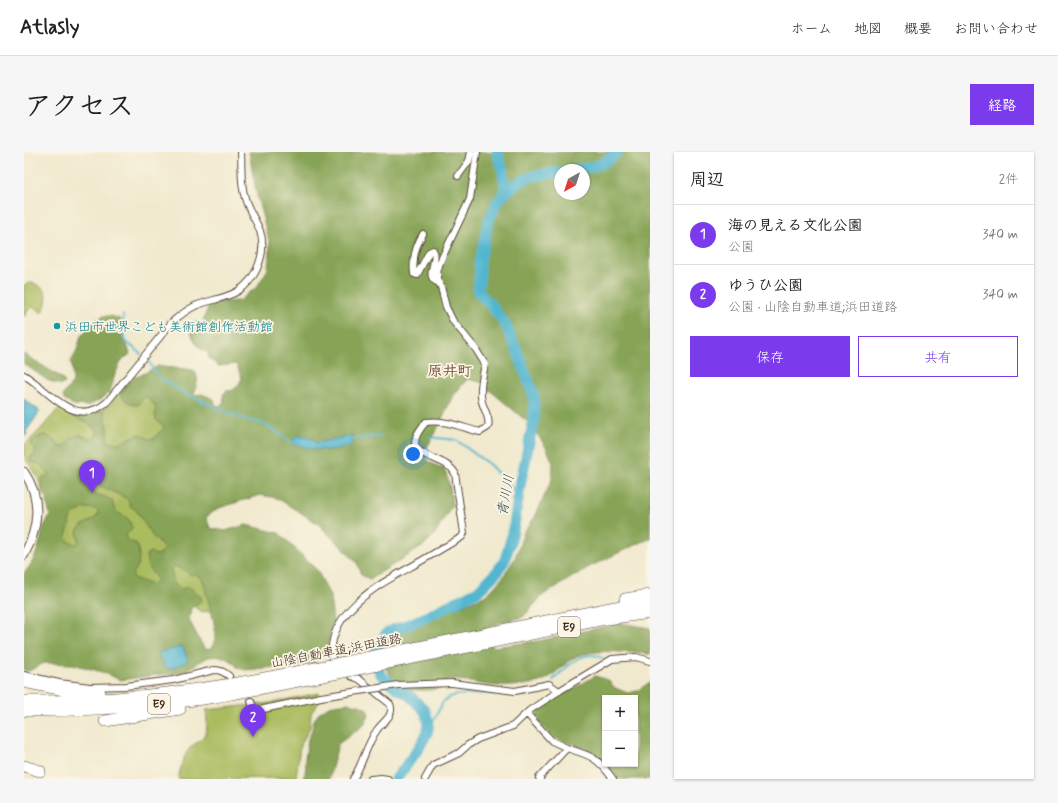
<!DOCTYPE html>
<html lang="ja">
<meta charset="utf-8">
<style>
body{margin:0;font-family:Mynerve,"Klee One",sans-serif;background:#f6f6f6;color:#222}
.controls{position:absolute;right:12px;bottom:12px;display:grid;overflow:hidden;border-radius:0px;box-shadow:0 1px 3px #0004}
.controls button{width:36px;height:36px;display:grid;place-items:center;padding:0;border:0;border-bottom:1px solid #e0e0e0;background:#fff;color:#222;font:20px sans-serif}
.compass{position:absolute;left:530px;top:12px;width:36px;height:36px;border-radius:50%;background:#fff;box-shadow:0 1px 3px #0004;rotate:219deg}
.you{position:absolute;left:389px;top:302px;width:14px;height:14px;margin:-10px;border:3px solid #fff;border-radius:50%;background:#1a73e8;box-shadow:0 0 0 6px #1a73e833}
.badge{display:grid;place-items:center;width:26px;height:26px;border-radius:50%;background:#7c3aed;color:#fff;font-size:13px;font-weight:700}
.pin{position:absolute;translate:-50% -33px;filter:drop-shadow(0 1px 2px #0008)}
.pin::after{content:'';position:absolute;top:21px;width:14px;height:12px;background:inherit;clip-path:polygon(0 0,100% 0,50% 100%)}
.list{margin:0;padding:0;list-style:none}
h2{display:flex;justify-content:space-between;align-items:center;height:52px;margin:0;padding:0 16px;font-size:17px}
h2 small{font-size:13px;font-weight:400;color:#767676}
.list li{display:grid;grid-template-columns:26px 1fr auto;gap:12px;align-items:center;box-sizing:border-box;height:60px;padding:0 16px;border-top:1px solid #e0e0e0}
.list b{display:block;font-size:15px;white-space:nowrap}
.list p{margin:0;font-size:13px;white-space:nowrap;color:#767676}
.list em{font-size:13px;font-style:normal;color:#767676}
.actions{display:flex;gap:8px;padding:12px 16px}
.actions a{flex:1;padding:9px 0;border:1px solid #7c3aed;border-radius:0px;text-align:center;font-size:14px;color:#7c3aed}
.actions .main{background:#7c3aed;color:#fff}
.map{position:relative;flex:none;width:626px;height:627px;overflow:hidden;border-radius:0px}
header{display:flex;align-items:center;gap:24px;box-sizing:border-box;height:56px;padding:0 20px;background:#fff;border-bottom:1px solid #e0e0e0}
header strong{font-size:19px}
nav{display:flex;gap:22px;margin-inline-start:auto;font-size:14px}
.intro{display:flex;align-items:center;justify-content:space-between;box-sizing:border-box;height:96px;padding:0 24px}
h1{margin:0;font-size:28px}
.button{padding:10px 18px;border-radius:0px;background:#7c3aed;color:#fff;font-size:14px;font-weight:700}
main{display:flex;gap:24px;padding:0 24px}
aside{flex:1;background:#fff;border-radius:0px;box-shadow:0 1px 3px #0004}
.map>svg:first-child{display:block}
.green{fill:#aabc60;stroke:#72733f}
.forest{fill:#87a456;stroke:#61673a;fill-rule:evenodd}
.water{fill:#52b6d0;stroke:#467077}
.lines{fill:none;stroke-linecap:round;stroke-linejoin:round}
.stream{stroke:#52b6d0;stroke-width:2}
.river{stroke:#52b6d0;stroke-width:11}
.street-casing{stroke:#564738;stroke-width:8}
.secondary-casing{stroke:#564738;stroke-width:10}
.highway-casing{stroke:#564738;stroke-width:12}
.street{stroke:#fff;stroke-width:6}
.secondary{stroke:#fff;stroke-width:8}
.highway{stroke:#fff;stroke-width:11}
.street-bridge-casing{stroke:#564738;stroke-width:8;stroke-linecap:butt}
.highway-bridge-casing{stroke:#564738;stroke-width:12;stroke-linecap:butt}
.street-bridge{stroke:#fff;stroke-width:6}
.highway-bridge{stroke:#fff;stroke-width:11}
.culture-dot{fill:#0f9aa8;stroke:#fcf5e5;stroke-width:1.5}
.labels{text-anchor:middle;stroke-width:3.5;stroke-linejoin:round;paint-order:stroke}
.shield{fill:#fcf5e5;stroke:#75675a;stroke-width:1}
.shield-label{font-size:12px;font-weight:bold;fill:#3b2a1e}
.culture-label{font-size:13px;fill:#0d838f;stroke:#fcf5e5;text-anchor:start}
.street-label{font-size:13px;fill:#3b2a1e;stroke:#fcf5e5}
.water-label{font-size:14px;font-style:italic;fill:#435b5c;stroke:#fcf5e5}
.quarter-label{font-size:15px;font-weight:bold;fill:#74533b;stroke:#fcf5e5}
</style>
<header>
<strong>Atlasly</strong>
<nav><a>ホーム</a><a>地図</a><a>概要</a><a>お問い合わせ</a></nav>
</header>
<div class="intro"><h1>アクセス</h1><a class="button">経路</a></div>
<main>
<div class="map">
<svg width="626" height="627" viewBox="0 0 626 627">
<rect width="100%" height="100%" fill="#fcf5e5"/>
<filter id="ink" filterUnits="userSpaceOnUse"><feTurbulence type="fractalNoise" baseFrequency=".025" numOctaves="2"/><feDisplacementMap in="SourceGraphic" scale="8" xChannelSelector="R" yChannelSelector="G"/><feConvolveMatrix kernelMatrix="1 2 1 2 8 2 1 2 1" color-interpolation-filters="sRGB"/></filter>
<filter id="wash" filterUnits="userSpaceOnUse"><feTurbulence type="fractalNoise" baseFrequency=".012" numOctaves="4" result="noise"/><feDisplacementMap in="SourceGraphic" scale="16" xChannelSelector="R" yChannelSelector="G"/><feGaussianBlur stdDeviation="0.9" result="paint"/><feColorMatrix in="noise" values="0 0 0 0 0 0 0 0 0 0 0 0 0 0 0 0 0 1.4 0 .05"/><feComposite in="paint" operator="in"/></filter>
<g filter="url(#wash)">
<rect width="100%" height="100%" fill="#f0e9cd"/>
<path class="green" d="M6 131C22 132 28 149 17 161L15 158 8 155 3 159 2 164 0 163V133Z
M109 224 118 225 126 229 185 424 191 458 177 460 168 453 132 444 34 391 22 343H19L14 326 0 304V293L15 279 35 256 47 262 71 261 85 254Z
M295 541 296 549 287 561 286 575 276 594 272 626 154 627C156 618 158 609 163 600 167 594 171 592 176 588 185 581 183 568 182 558L246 551Z"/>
<path class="forest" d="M225 0H626V387L617 390 565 415 519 443 499 465 474 471 462 477 469 495 515 489 596 471 626 476V502C607 501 570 496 553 504 538 512 529 527 512 531 496 534 479 535 463 533 449 531 437 527 423 528L416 536 407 538H385L370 529 357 508 356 498 365 483 463 443 479 425 491 406 500 380 511 365 528 327 529 311 522 295 507 273 456 230 444 227C423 245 417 276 401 298L403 309 421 318 426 335 428 353 411 382 398 395 346 427 337 423 333 411 320 397 293 371 253 346 236 343 195 356 182 365 186 376 201 379 222 373 255 381 293 418 306 444 309 469 303 495 291 511 222 518 213 515 208 509 197 504 184 505 157 521 132 523 97 528 78 520 49 512 20 511 5 519 0 518V421C13 408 15 391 20 375 22 371 24 367 26 363L17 328 19 325 23 324 24 321 17 313 6 309 7 304C13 300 13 297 7 293V290C24 277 24 285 37 295H39C52 283 49 279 67 287L73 283C70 269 54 269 44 262V260L56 261 80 259C81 269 87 277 83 287L86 291C103 292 103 285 116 282L125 287 131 286 135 280 138 279 140 275 132 268 131 263 132 260 131 253 125 248 121 244 114 253C108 254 101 248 97 244 101 228 121 222 134 214 146 217 159 215 171 219 175 228 173 233 169 241L172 243 178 242 190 247 191 253 196 254 200 250 199 243 202 239C211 240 214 234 218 226L212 212 195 214 185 207 184 201C170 193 171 191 165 175L172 170 178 171 185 153 194 150 215 149 233 135 244 117 246 92 233 44ZM536 18H560V42H536ZM62 327 102 346 105 349 106 354 112 358 129 385 135 390 139 396 137 401 132 403 126 400 122 403C123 407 123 413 125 416 128 422 134 424 132 431L125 432 110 426 108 422C116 416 117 400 112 391L103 389 102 383 108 376C105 363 102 367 93 360 90 358 89 352 88 348 75 341 69 346 59 330L60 328ZM60 356 71 357 74 360 75 362C69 370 59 370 53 379L55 390 53 392C38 389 42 385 45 374 46 371 45 368 47 365 50 361 56 359 60 356ZM150 414 160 418 167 423 171 422C173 423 175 424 177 426 181 431 181 438 183 444 186 457 197 484 187 496L183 497 180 496 165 468 167 456 178 448C176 442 169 436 163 435L159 437C146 433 151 428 147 418Z
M79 164H87L96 167 98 188 103 193 106 202 98 208 91 222 86 240 74 249 64 254 50 253 40 248 39 243 49 230V219L47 210 53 198 57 184 69 170Z
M0 202 38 226 41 231 37 233 23 228 0 212Z
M571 524 584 528 591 536 604 541 613 539 626 530V627H594L583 612H611V546H581V610C577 607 573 603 569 600 548 588 531 594 516 571 513 565 511 562 516 557Z
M324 551 335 553 343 557 345 564 340 573 314 592 305 627H279L282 618 281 607 284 587 288 578 290 568 296 560 305 554Z"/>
<path class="water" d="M0 247 16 259 2 280 4 282 0 284Z
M273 283 290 287 292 291 328 283V293C308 300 288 300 268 291Z
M159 494 164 509 146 517 142 516 134 501Z"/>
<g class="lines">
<path class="stream" d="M99 163 100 188 117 202
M125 210 134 225 158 240 214 265 241 272 265 289 271 291
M405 285 432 288 466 313 495 344
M326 287 358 284
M529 528C541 516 561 494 579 507
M403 581 419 550 424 546 431 543 467 541 495 543 515 539 522 536"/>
<path class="river" d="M473 0 478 16 482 39
M548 18C568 15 578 15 593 0
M372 627 395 596 403 581 405 572 401 559 386 544 373 536 360 526 356 521 351 509 354 492 364 480 398 467 454 439 473 420 481 408 489 380 497 329 510 266V244L494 201 481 172 467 153 456 142 454 136 456 122 455 112 465 68 473 50 479 43 495 30 509 24 536 20"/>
</g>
</g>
<g filter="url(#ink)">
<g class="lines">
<defs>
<path id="street" d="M434 24 445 9 447 0
M399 82C392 93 388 108 390 122L393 123 405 100 409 98C416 108 398 125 415 131
M0 223C25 238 51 278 83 250L148 170C155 164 163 158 171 154 185 148 201 147 214 139 233 127 243 100 236 79 232 68 224 58 221 46 216 31 218 15 217 0
M314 512 308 507C302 460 356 432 390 413 406 404 422 394 438 385L440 381 431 321C420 301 369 307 402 270 420 267 439 276 456 280L464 275C467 264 457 255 457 244 456 232 459 224 461 212L451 196 429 169 422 155 417 135 413 128V121L416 110 446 47 453 0
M323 520 327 524 335 527 366 552C371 564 358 570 353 578 342 593 339 612 329 627
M0 523 35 531 66 535 102 534 149 528 190 518C197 518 200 520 205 524
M428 531 491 539 525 532 535 539
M227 549 230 559 297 545
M503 562 528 589 543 596
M347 627 357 626 364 627
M401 627 409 613 435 601 444 593 454 587 489 574 506 558 535 539 588 507 612 505 626 509
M516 627 515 626 543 596C568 604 573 605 589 627"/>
<path id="secondary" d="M0 320C18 346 15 376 0 403"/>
<path id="highway" d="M601 447 626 443
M464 481 591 455 626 451
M464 491 576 468 626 461
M0 530 45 539 76 541
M0 549C91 550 177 539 267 521
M0 559C60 559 120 555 179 547 210 542 239 536 269 530
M81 569 156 557
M0 614 16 619"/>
</defs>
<use href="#street" class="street-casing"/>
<use href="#secondary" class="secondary-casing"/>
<use href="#highway" class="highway-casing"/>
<use href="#street" class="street"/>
<use href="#secondary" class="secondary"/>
<use href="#highway" class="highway"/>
<defs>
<path id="street-bridge" d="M297 545 374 533 428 531"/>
<path id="highway-bridge" d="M267 521 464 481
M269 530 464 491"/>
</defs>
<use href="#street-bridge" class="street-bridge-casing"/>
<use href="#highway-bridge" class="highway-bridge-casing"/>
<use href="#street-bridge" class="street-bridge"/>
<use href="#highway-bridge" class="highway-bridge"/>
</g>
</g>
<circle class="culture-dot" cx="33" cy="174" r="4"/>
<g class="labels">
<g class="shield">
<rect x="534" y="465" width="22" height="20" rx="3"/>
<rect x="124" y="542" width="22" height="20" rx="3"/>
</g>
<g class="shield-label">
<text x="545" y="479">E9</text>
<text x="135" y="556">E9</text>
</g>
<g class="culture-label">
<text x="41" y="179">浜田市世界こども美術館創作活動館</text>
</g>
<g class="street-label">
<text transform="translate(312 498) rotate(-11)" y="5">山陰自動車道;浜田道路</text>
</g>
<g class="water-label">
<text transform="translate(481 343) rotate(-80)" y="5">青川川</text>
</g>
<g class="quarter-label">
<text x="426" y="224">原井町</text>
</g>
</g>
</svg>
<div class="controls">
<button>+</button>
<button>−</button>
</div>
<svg class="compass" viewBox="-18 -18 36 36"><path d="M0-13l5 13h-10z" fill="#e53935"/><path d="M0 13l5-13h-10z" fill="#767676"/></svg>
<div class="you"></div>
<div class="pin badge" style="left:68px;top:341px">1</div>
<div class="pin badge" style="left:229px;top:585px">2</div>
</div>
<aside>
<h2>周辺<small>2件</small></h2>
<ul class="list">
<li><span class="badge">1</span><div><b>海の見える文化公園</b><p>公園</p></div><em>340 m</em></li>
<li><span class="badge">2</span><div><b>ゆうひ公園</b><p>公園 · 山陰自動車道;浜田道路</p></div><em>340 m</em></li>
</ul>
<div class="actions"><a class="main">保存</a><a>共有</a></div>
</aside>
</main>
